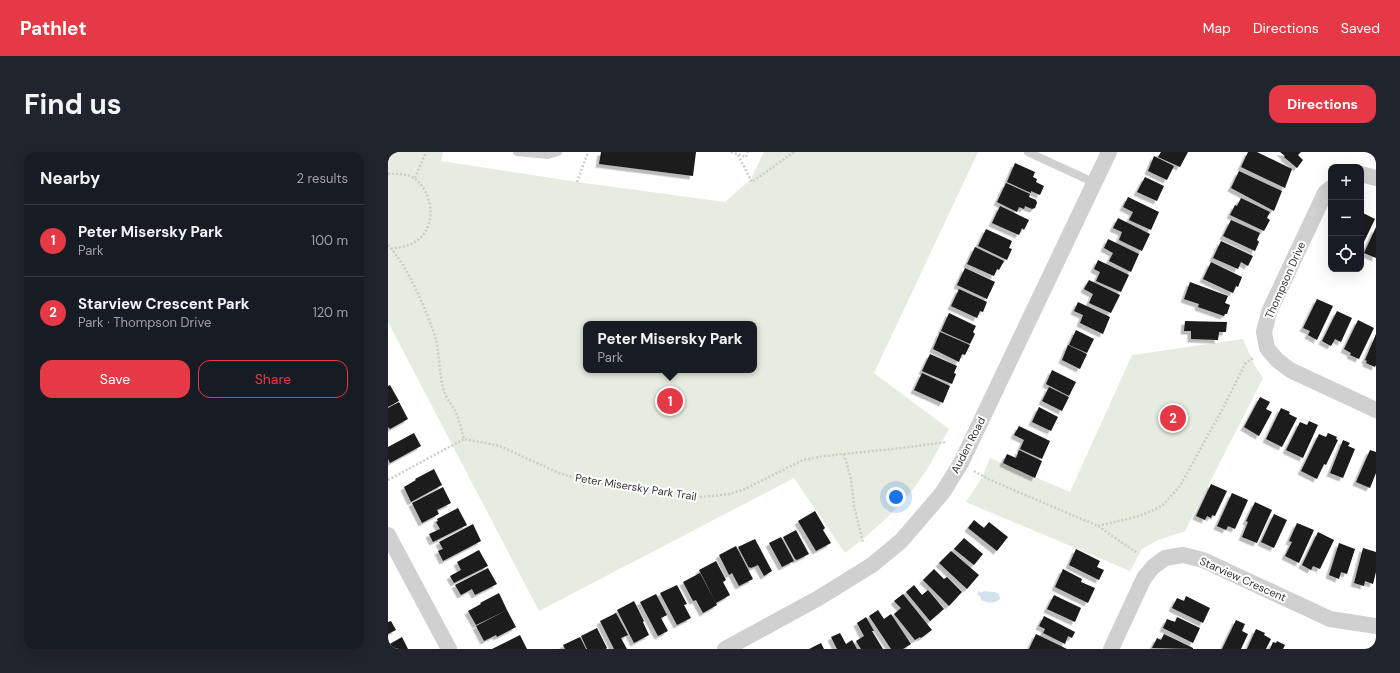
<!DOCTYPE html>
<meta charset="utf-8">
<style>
body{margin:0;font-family:"DM Sans",sans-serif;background:#20242c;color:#f1f3f6}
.controls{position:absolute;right:12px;top:12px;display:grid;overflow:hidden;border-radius:8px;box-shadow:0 4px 16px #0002}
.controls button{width:36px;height:36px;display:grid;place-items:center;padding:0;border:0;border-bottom:1px solid #363941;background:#171b24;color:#f1f3f6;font:20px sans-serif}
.you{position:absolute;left:508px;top:345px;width:14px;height:14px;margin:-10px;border:3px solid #fff;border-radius:50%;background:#1a73e8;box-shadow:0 0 0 6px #1a73e833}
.badge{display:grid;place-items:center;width:26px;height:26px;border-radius:50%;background:#e63946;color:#fff;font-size:13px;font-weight:700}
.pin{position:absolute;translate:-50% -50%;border:2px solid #fff;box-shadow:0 1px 4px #0006}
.popup{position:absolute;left:195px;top:169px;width:174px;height:52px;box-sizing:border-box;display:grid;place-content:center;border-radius:8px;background:#171b24;filter:drop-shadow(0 1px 3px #0005);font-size:13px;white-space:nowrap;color:#9ea1a6}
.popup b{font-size:15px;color:#f1f3f6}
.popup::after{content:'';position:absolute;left:50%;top:100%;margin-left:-8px;border:8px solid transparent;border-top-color:#171b24}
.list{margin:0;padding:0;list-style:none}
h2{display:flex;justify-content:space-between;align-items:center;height:52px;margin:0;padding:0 16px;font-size:17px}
h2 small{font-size:13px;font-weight:400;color:#9ea1a6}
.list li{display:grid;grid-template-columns:26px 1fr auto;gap:12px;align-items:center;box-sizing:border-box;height:72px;padding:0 16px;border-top:1px solid #363941}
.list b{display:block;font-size:15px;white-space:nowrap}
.list p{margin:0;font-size:13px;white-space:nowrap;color:#9ea1a6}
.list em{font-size:13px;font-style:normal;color:#9ea1a6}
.actions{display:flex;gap:8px;padding:12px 16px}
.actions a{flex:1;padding:9px 0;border:1px solid #e63946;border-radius:12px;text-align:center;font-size:14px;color:#e63946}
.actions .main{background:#e63946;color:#fff}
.icon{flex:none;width:22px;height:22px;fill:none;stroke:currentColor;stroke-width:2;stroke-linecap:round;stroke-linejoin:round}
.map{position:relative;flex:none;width:988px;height:497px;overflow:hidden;border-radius:12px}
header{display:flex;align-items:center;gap:24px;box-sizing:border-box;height:56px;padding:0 20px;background:#e63946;color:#fff}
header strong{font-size:19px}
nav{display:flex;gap:22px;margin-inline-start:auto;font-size:14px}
.intro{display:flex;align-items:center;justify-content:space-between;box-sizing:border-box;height:96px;padding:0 24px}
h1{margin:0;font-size:28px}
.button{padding:10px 18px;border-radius:12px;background:#e63946;color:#fff;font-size:14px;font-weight:700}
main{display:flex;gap:24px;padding:0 24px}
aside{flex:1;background:#171b24;border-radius:12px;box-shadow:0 4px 16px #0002}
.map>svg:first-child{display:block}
.green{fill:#e6ecdf;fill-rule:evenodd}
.water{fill:#cfe2ee}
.building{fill:#1a1a1a;filter:url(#shadow)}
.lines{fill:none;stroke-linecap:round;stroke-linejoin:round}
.path{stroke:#cdcdcd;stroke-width:2.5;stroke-dasharray:2 2;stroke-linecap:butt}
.service{stroke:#d0d0d0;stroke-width:8}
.minor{stroke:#d0d0d0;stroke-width:16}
.labels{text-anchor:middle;stroke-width:4;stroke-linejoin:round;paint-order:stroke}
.street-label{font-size:11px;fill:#333;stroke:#fff}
</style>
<header>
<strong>Pathlet</strong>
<nav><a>Map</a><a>Directions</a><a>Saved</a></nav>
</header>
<div class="intro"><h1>Find us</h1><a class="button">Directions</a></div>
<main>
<aside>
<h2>Nearby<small>2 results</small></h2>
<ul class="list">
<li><span class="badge">1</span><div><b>Peter Misersky Park</b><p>Park</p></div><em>100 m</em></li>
<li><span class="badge">2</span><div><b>Starview Crescent Park</b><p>Park · Thompson Drive</p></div><em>120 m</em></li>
</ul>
<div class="actions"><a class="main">Save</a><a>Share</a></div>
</aside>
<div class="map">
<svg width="988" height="497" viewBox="0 0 988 497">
<defs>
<filter id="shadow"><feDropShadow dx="-3.5" dy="3.5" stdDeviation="0" flood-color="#0004"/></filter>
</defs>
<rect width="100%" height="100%" fill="#fff"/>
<path class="green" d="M0 0H55L53 9 196 31 337 50 363 27 376 0H590L486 221 561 277C553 291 546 307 537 320 516 353 488 377 457 401L406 326 151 459 0 170ZM198 172H366V218H198Z
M855 187 867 214 875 226 797 379 768 389 754 397 742 419 578 350 593 327 602 306 682 340 744 203Z"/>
<path class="water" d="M591 439 593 441 596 439C602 440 607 439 611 442L612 447C606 452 599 451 593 448L592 444 589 443Z"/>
<path class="building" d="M213 0H308L305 24 211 12Z
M773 0H800L792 15 770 5Z
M860 0H869L904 17 897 36 853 15Z
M892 0H913L910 3 915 8 909 16 896 5 897 4Z
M766 4 786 14 779 28 760 19Z
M627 11 647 20 645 25 649 27 648 30 656 34 652 43 643 39V41L619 30Z
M851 19 894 39 886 59 843 36Z
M757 25 776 34 769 49 749 40Z
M618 31 642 42 641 45 648 48 649 51 647 56 644 57 637 54 636 57 631 55 629 60 609 50Z
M740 45 771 60 763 78 741 68 745 60 735 55Z
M853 46 882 60 879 66 882 68 876 79 842 63 847 53 849 54Z
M612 54 641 68 636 78 634 76 631 83 604 71Z
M973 60 987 67 973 96Z
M730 66 762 82 754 99 731 88 734 80 725 76Z
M843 68 872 81 869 88 871 90 867 99 835 84Z
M988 75V106L976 101Z
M598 77 624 89 621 96 624 97 619 108 590 94Z
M720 87 751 102 743 120 721 109 725 101 716 96Z
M833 89 865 104 860 114 853 110 850 117 825 106Z
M587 95 616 109 611 118 609 117 606 124 579 112Z
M710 108 741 123 733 140 708 129 712 120 706 117Z
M823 110 854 125 850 135 848 134 845 141 815 127Z
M577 116 607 130 599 147 569 133Z
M701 128 732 143 723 161 701 151 705 142 696 137Z
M802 130 840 144 837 151 842 153 839 162H837L836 164 810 155 811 152 796 147Z
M571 137 599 150 595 160 592 159 589 166 563 154Z
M929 147 945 154 929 188 920 183 922 179 915 176Z
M690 150 722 165 715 182 692 171 695 163 686 159Z
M949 159 964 166 953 190 947 187 943 194 934 189Z
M561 161 588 174 585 180 587 182 582 192 553 179Z
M970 168 986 176 971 207 962 203 963 201 956 197Z
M797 169 839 170 838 180H831L830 188 803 187V179H796Z
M688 178 706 187 699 201 681 193Z
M552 180 582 193 577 203 574 202 571 210 545 197Z
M988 182V213L987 215 978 211 979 209 977 208Z
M680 193 699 202 692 217 674 208Z
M542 202 569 214 566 221 568 222 564 232 534 219Z
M664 218 688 230 681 244 658 232Z
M534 221 562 234 555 251 526 238Z
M2 233 11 249 0 255V234Z
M661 235 681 245 674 259 654 249Z
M872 245 882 250 878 257 884 260 871 284 856 275Z
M11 250 20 267 2 277 0 275V256Z
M651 255 670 265 663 279 644 270Z
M893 256 902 260 901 262 909 266 894 295 878 287Z
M921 269 930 273 915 306 898 298 912 270 919 273Z
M631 274 662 289 654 307 632 297 636 288 626 283Z
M26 281 33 294 2 311 0 307V295Z
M940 281 949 285 948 287 950 288 938 313 936 312 929 327 913 319 931 282 938 285Z
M955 288 962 291 960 294 967 297 955 326 942 321Z
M631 298 654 309 647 326 615 311 619 302 628 306Z
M982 298 988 300V321L982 336 968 330Z
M46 317 54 333 23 350 16 335 28 328 27 327Z
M823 332 839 339 827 364 824 363 823 366 819 364 817 368 808 364Z
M55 335 63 351 49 358 51 362 34 371 24 351Z
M844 341 860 348 847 377 840 374 838 378 829 374Z
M867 350 884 358 869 391 854 385 860 370 858 369Z
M70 356 79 373 45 390 41 382 52 377 48 370 50 369 49 367Z
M427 359 437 376 435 378 443 391 428 399 410 369Z
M886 362 899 368 886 396 873 390Z
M586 368 596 376 601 370 620 385 609 399 580 376Z
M909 371 926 378 911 411 897 404 904 390 901 389Z
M85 372 93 389 55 409 50 399 55 397 51 390Z
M408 378 421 402 409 408 407 407 395 385Z
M930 380 946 388 932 417 925 414 923 418 914 413Z
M393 385 406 409 394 415 381 391Z
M576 386 595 402 586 413 566 397Z
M367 387 384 419 376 424 370 413 363 416 362 415 361 416 350 395Z
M951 391 967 397 959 422 953 420 951 427 941 423Z
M348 394 365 427 351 434 344 421 341 423 331 403Z
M975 396 988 400V420L985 432 977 429 976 434 966 431Z
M688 397 712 409 709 415 716 418 711 428 681 413Z
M91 398 100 414 66 431 62 424 73 418 69 410Z
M563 399 591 423 579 437 551 411Z
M328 409 338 428 335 430 342 443 328 451 311 418Z
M100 416 109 432 87 443 84 437 73 443 67 433Z
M546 417 556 427 559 425 574 440 561 454 535 428Z
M675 417 694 427 693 430 707 436 700 451 667 435Z
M312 421 329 453 315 461 308 448 305 449 295 430Z
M289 433 299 452 296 453 303 466 289 473 272 441Z
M526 433 534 443 540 438 556 457 542 469 518 440Z
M111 441 119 458 88 473 80 459 93 452 92 451Z
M268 442 279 463 273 466 280 479 270 484 252 450Z
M515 442 544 478 533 486 532 485 527 488 506 462 513 456 506 449Z
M666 443 693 456 687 470 659 457Z
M798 444 822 456 815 471 784 456 789 446 796 449Z
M246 449 256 469 255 470 261 483 246 491 229 458Z
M119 458 128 475 109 485 108 483 96 489 88 474Z
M490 458 496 467 503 462 523 492 515 497H503L481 464Z
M228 461 240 483 233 486 239 497H226L212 469Z
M656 464 687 480 684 486 680 484 677 492 655 481 657 477 651 474Z
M478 465 486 479H484L495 497H473L468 489 476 484 469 471Z
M789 465 812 476 805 491 775 476 779 467 787 470Z
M848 468 857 472 854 479 860 482 853 497H834Z
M3 469 8 478 0 482V470Z
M209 476 219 496 218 497H199L193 484Z
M868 477 877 481 876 483 883 487 878 497H859Z
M452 481 458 492 464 488 469 497H449L443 485Z
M648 482 679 497H641Z
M776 482 805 496V497L764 496 769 486 773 488Z
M132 483 139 497H104Z
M14 485 20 497H0V493Z
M192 485 198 497H177L175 493Z
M889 489 897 493 895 497H882L885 490 888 491Z
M433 491 436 497H421Z"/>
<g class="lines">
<path class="path" d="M343 0 358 5 360 0
M350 3 364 30 406 0
M0 22C8 21 21 22 27 27 47 42 49 79 25 91 19 95 10 95 4 97
M27 26 38 0
M189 30 200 0
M0 93C18 111 41 163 48 188 52 205 51 223 56 239 59 248 66 255 69 263 72 271 74 279 76 287L112 294 173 322 196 328 314 345 341 342 355 338 415 308 436 304 514 296 558 290
M456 302 463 327 466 354 475 390
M586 319 600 327 710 374 749 401
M0 328 76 287
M710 374 751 364 768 357 776 352 792 334 835 256 857 212 865 206"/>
<path class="service" d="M129 0 160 3 170 0
M640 0 707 31"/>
<path class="minor" d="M973 22 988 26
M943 36 937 41 881 160 876 180 879 196 889 208 902 218 988 258
M0 383 61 497
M337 497 429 447 484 413 513 389 544 353 555 340 573 311 721 0
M723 497 756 426 765 415 777 406 795 403 815 408 942 467 988 474"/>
</g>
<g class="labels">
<g class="street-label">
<text transform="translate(897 128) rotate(-66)" y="4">Thompson Drive</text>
<text transform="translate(580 293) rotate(-63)" y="4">Auden Road</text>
<text transform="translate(248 335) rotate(9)" y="4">Peter Misersky Park Trail</text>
<text transform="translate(855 427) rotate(24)" y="4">Starview Crescent</text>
</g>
</g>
</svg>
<div class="controls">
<button>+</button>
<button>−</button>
<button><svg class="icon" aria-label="locate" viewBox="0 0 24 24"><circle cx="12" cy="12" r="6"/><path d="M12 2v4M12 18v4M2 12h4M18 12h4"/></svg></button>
</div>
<div class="you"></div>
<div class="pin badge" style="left:282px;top:249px">1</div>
<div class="popup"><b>Peter Misersky Park</b>Park</div>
<div class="pin badge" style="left:785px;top:266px">2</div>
</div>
</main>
